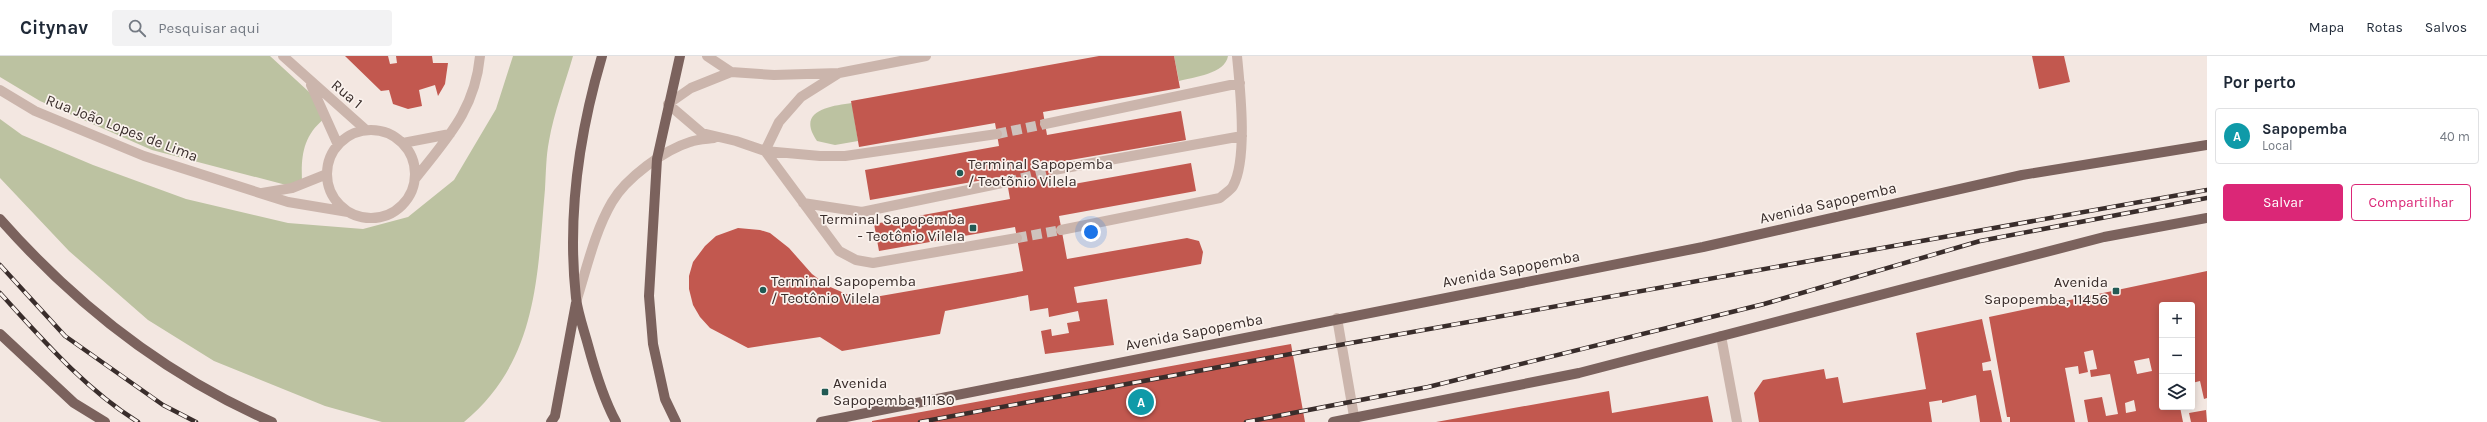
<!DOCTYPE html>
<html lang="pt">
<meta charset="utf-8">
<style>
body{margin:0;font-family:Karla,sans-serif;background:#f2f2f3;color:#1f2937}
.controls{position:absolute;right:12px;bottom:12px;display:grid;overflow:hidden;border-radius:4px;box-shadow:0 2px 10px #0003}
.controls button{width:36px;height:36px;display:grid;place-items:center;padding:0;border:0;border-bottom:1px solid #e0e1e3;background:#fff;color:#1f2937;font:20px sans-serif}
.you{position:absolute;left:1091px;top:176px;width:14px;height:14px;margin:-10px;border:3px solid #fff;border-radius:50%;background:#1a73e8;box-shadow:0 0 0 6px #1a73e833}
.badge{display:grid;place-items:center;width:26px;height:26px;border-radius:50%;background:#db2777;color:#fff;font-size:13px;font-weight:700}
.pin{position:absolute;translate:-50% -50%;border:2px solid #fff;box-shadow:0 1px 4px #0006}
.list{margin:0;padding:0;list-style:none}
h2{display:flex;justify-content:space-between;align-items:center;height:52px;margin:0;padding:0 16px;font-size:17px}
h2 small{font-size:13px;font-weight:400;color:#747a83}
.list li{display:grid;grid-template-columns:26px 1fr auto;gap:12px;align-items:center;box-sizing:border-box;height:56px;margin:0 8px 8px;padding:0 8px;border:1px solid #e0e1e3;border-radius:4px}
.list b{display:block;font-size:15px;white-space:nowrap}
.list p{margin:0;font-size:13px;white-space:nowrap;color:#747a83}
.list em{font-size:13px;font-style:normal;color:#747a83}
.actions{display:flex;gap:8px;padding:12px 16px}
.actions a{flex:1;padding:9px 0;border:1px solid #db2777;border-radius:4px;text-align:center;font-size:14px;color:#db2777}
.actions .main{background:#db2777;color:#fff}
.icon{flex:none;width:22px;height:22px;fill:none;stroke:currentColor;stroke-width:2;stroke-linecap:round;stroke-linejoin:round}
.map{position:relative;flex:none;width:2207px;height:366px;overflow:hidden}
header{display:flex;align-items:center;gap:24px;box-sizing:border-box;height:56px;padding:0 20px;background:#fff;border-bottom:1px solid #e0e1e3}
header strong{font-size:19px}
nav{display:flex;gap:22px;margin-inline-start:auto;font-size:14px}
.search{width:280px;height:36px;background:#f2f2f3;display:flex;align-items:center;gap:10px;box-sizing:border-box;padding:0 14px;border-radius:4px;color:#747a83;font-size:15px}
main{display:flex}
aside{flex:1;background:#fff}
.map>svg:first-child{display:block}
.green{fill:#bcc2a1}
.building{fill:#c2584f;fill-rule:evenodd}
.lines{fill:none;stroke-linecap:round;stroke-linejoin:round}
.minor-tunnel{stroke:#cec2bd;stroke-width:10;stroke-dasharray:10 5;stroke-linecap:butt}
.minor{stroke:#cbb5ac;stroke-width:10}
.major{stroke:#7b625d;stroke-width:10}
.rail-casing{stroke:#392d2b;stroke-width:4.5}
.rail{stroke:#faf2ed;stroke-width:3;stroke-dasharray:9;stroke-linecap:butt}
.poi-dot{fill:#215a54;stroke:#faf2ed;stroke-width:1.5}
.labels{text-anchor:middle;stroke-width:3.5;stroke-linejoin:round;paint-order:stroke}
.street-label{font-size:15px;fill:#392d2b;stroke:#faf2ed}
.poi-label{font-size:15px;fill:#392d2b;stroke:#faf2ed;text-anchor:start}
</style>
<header>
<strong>Citynav</strong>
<div class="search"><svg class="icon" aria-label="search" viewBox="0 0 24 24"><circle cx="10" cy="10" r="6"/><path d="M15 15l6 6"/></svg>Pesquisar aqui</div>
<nav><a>Mapa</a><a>Rotas</a><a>Salvos</a></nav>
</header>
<main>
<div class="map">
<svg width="2207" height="366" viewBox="0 0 2207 366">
<rect width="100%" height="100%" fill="#f3e7e1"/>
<path class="green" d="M0 0H270L321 47 324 63C303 80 301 100 302 125L290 130 152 94 40 45 0 21Z
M513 0H573C565 28 554 56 549 85 546 100 546 117 545 133 537 222 538 304 464 366H382L325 350 214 305 148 264 69 195 0 122V63L22 79 93 109 186 143 288 167 363 173 408 161 454 124 496 53Z
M1174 0H1228C1225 18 1194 21 1179 25Z
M852 47 858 85 835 89 817 85C796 55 829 50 852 47Z"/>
<path class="building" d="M345 0H388L390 8 397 7 396 0H432L433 7H448L445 28 438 40 435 29 419 34 422 50 408 53 393 48 389 34 381 35Z
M1099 0H1174L1180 32 1043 56 1047 79 1181 55 1186 84 1053 107 1057 131 1191 107 1196 135 1059 160 1067 203 1187 182 1199 185 1203 196 1201 208 1074 231 1077 247 1107 243 1114 289 1045 298 1041 275 1051 273 1052 280 1069 277 1067 267 1080 265 1078 255 1049 261 1048 252 1030 255 1028 239 945 255 940 278 842 295 820 281 748 292 710 272 700 261 693 249 689 233V220L693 206 705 190 716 180 738 172 760 174 770 177 789 192 812 218 828 230 851 240 869 242 1023 215 1015 171 879 195 874 168 1010 143 1006 120 870 144 865 114 999 90 995 67 859 91 851 45Z
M2032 0H2064L2070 26 2039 33Z
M2207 215V342L2204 343 2200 325 2192 327V249H2162V351H2180L2183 366H2088L2084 344 2102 341 2106 360 2118 358 2110 318 2091 321 2090 314 2097 313 2093 294 2084 296 2088 316 2079 318 2078 310 2065 312 2075 366H2010V361H2007L1989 261ZM2149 302 2152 315 2137 318 2134 305ZM2134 344 2136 355 2126 357 2125 347Z
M1982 263 1991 305 1982 307 1983 315 1991 314 2002 366H1980L1976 339 1942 347V344L1929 346 1932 366H1759L1754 337 1763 324 1824 313 1826 323 1838 321 1843 347 1926 333 1916 277Z
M1291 288 1305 366H872V365Z
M1609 335 1612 357 1708 340 1713 366H1436Z
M2206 354 2207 366H2191L2189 357Z"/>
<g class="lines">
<path class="minor-tunnel" d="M997 78 1045 68
M1007 126 1054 114
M1017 182 1061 174"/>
<path class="minor" d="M283 0 366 74
M707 0 731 16 774 19 839 17 926 0
M731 16 691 32 668 48 702 77 736 85 765 95 820 100H845L997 78
M311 29 338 89
M0 34 35 55 144 100 288 146 348 156
M1045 68 1240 27
M327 118a44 44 0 1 1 88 0a44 44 0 1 1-88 0Z
M403 87 450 78
M765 95 839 195 856 204 873 207 1017 182
M765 95 779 66 801 41 839 17
M1054 114 1242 80
M415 123C447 82 475 54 480 0
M262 137 292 132 327 118
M803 147 862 156 1007 126
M1061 174 1220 142C1224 138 1231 134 1233 130 1248 103 1240 31 1237 0
M577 243C587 211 595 175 612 146 626 122 664 94 690 86 698 83 707 83 714 82
M1337 262 1355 366
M1721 280 1737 366"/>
<path class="major" d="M602 0C579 78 567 160 576 242 578 258 584 274 588 289 595 315 603 342 616 366
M0 163C75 248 167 320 272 366
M0 278 74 347 105 366
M551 366 555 360 576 247
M676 366 665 343 653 288 649 240 657 103 680 0
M821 366 1703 191 2022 119 2207 89
M1333 366 1579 317 2104 181 2207 162"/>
<defs>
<path id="rail" d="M0 209 65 280 163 349 196 366
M0 237C42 283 85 333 138 366
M920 366 1345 288 2207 134
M1246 366 1428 331 1764 248 1980 185 2207 142"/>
</defs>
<use href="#rail" class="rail-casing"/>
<use href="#rail" class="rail"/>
</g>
<g class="poi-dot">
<circle cx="960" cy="117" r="4"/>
<rect x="969" y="168" width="8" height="8" rx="2"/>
<circle cx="763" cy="234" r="4"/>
<rect x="2112" y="231" width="8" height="8" rx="2"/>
<rect x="821" y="332" width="8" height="8" rx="2"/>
</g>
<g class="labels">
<g class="street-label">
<text transform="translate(347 38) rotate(40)" y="5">Rua 1</text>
<text transform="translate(122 72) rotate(21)" y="5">Rua João Lopes de Lima</text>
<text transform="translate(1828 147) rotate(-13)" y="5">Avenida Sapopemba</text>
<text transform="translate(1511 213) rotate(-11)" y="5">Avenida Sapopemba</text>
<text transform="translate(1194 276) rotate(-11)" y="5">Avenida Sapopemba</text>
</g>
<g class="poi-label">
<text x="968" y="113">Terminal Sapopemba<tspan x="968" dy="17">/ Teotõnio Vilela</tspan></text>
<text x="965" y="168" text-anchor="end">Terminal Sapopemba<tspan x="965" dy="17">- Teotônio Vilela</tspan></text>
<text x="771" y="230">Terminal Sapopemba<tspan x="771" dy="17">/ Teotônio Vilela</tspan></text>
<text x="2108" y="231" text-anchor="end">Avenida<tspan x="2108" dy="17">Sapopemba, 11456</tspan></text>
<text x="833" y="332">Avenida<tspan x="833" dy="17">Sapopemba, 11180</tspan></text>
</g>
</g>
</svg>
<div class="controls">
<button>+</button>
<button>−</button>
<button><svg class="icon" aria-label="layers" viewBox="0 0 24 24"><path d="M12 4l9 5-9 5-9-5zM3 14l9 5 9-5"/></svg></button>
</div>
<div class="you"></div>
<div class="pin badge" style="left:1141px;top:346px;background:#0f9aa8">A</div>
</div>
<aside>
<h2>Por perto<small></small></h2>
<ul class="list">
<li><span class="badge" style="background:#0f9aa8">A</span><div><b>Sapopemba</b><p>Local</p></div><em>40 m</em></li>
</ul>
<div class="actions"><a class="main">Salvar</a><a>Compartilhar</a></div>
</aside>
</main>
